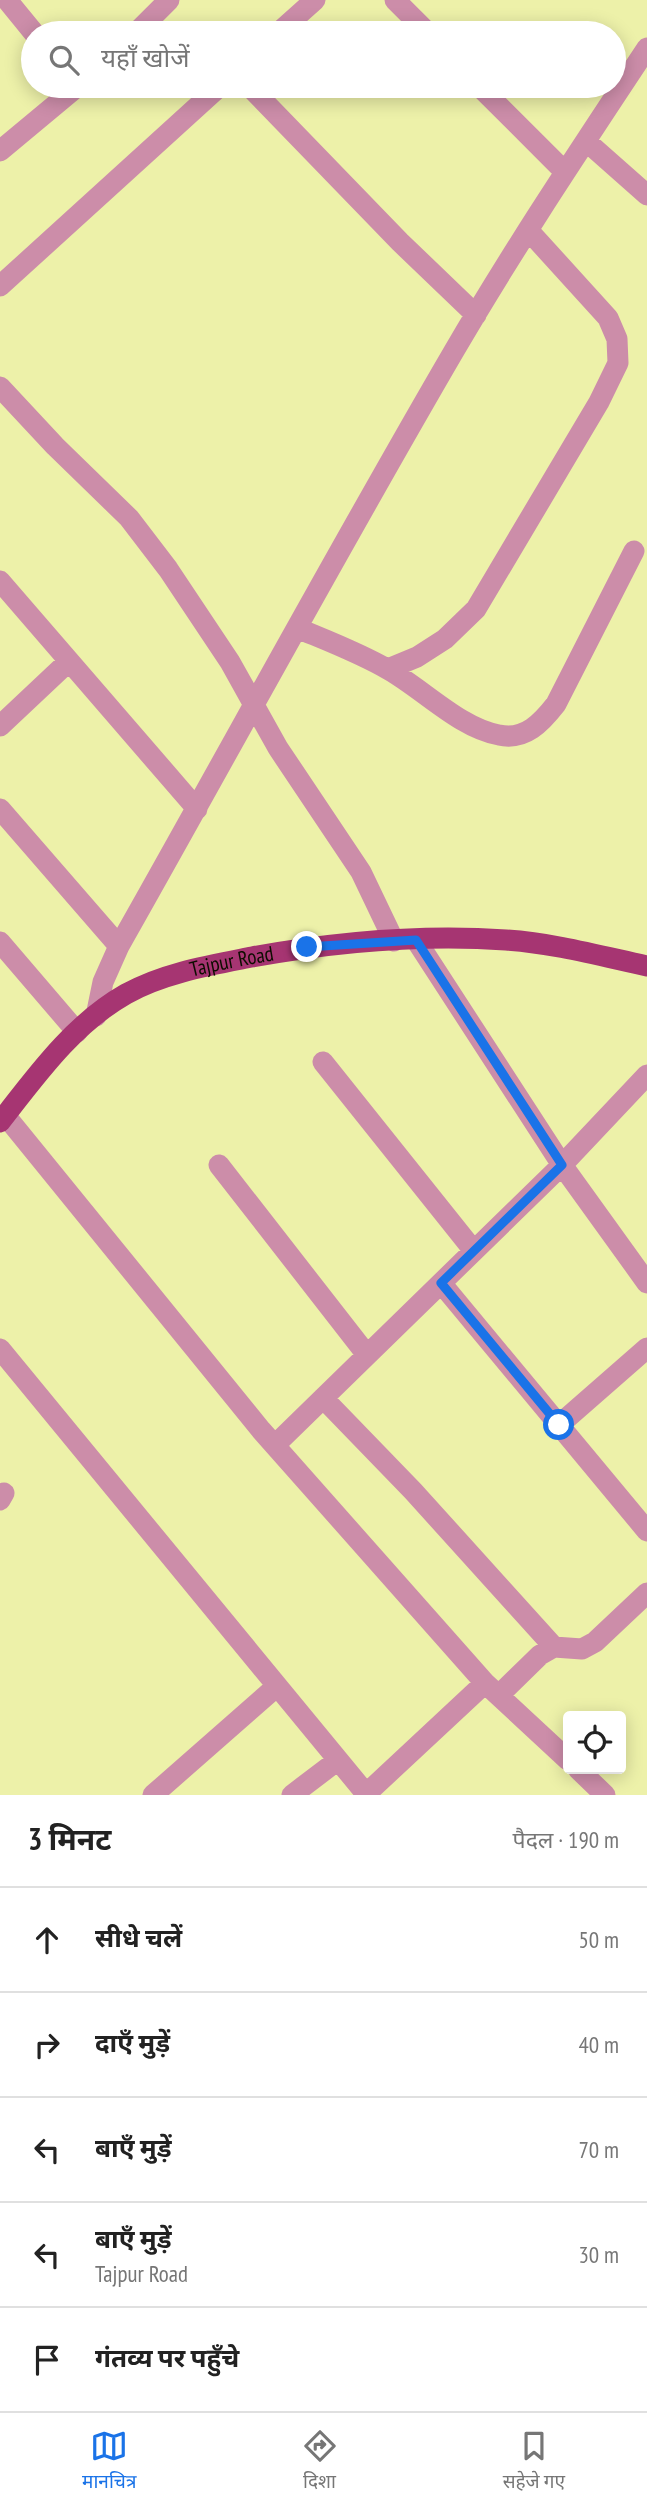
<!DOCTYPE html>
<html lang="hi">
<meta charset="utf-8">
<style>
body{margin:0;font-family:"PT Sans Narrow","Noto Sans Devanagari",sans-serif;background:#f6f6f6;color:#222}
.controls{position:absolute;right:21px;bottom:21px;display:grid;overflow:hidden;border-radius:7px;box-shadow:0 4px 18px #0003}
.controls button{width:63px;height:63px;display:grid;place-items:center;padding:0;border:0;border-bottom:2px solid #e0e0e0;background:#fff;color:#222;font:35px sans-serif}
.stop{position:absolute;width:21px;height:21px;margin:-16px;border:5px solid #1a73e8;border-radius:50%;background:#fff}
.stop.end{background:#1a73e8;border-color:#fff;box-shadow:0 2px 7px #0008}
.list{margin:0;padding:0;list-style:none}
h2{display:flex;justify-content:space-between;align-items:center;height:91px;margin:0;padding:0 28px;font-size:30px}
h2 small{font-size:23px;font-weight:400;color:#767676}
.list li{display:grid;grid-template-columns:46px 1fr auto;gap:21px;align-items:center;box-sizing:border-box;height:105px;padding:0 28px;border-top:2px solid #e0e0e0}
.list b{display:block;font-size:26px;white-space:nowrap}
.list p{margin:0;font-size:23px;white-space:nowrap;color:#767676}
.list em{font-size:23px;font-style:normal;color:#767676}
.icon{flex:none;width:38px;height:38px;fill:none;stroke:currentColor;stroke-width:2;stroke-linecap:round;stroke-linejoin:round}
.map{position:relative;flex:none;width:647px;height:1795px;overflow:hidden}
.search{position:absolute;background:#fff;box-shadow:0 4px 18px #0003;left:21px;right:21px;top:21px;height:77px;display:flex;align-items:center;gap:18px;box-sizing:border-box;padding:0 24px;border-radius:38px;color:#767676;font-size:26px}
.sheet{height:616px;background:#fff}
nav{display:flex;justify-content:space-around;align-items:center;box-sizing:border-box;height:98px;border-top:2px solid #e0e0e0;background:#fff;font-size:19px;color:#767676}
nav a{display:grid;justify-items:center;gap:4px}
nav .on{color:#1a73e8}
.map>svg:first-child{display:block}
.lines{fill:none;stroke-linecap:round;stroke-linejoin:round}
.minor{stroke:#cc8da9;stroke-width:21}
.major{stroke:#a63572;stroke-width:21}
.route{stroke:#1a73e8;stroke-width:9}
.labels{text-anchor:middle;stroke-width:5;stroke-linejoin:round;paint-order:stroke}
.street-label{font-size:21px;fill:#0d0d00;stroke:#faffb5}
</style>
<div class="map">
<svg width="647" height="1795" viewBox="0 0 647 1795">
<rect width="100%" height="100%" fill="#edf1a9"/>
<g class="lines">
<path class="minor" d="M7 0 34 33
M395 0 428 33
M136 33 169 0
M278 33 315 0
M249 86 400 242 476 315
M479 86 565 172
M586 141 647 195
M0 151 78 86
M0 286 220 86
M0 387 55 446 129 518 168 569 230 662 278 748 361 872 394 941
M0 581 197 809
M297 628C328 641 360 653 389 670 424 690 460 728 499 735 525 741 542 722 556 704L634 551
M388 669 417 657 445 639 476 609 599 402 618 363 617 339 608 318 529 231
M0 726 68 662
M0 809 119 946
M416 940 562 1165 647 1283
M0 942 77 1032
M96 1016 103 982 119 946C231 748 339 548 454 351 514 248 581 148 647 48
M323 1062 474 1251
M5 1115 261 1430 485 1683 568 1760
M219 1165 367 1355
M441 1283 647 1531
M0 1349 367 1795
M323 1398 413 1491 554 1647
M559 1425 647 1348
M275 1445 562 1165 647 1075
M0 1500 4 1493
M499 1695 540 1655 554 1647 582 1649 595 1642 647 1593
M578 1769 605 1795
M366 1794 485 1683
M153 1795 277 1686
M292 1795 338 1760"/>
<path class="major" id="s1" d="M0 1122C36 1076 73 1024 126 994 163 973 211 965 252 957 335 942 422 934 506 940 553 943 601 956 647 966"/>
</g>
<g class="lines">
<path class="route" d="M307 947 416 940 562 1165 441 1283 559 1425"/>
</g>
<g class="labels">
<g class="street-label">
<text dy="7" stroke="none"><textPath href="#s1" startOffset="292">Tajpur Road</textPath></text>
</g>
</g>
</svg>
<div class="controls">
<button><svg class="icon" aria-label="locate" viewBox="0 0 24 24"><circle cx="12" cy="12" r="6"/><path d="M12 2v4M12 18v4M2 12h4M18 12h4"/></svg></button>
</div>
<div class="stop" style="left:559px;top:1425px"></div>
<div class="stop end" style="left:307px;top:947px"></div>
<div class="search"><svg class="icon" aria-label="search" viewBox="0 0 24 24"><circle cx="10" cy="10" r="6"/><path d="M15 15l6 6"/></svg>यहाँ खोजें</div>
</div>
<section class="sheet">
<h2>3 मिनट<small>पैदल · 190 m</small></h2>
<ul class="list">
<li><svg class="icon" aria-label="ahead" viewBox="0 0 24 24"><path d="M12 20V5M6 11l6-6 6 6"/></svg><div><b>सीधे चलें</b></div><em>50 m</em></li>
<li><svg class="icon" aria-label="right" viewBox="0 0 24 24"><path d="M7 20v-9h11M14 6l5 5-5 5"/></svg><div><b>दाएँ मुड़ें</b></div><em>40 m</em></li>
<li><svg class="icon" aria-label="left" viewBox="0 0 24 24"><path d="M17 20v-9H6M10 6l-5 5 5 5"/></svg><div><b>बाएँ मुड़ें</b></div><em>70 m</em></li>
<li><svg class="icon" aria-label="left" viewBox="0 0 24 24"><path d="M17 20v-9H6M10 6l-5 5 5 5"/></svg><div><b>बाएँ मुड़ें</b><p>Tajpur Road</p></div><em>30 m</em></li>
<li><svg class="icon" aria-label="arrive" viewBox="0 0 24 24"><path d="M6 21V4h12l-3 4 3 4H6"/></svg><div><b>गंतव्य पर पहुँचे</b></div></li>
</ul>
</section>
<nav>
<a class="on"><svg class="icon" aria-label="map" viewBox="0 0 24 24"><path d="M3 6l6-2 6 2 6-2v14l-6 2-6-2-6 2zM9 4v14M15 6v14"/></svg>मानचित्र</a>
<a><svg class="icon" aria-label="directions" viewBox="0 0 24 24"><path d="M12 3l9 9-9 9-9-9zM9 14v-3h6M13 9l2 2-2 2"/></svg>दिशा</a>
<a><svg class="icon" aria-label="saved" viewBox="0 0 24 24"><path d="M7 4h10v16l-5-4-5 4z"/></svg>सहेजे गए</a>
</nav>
